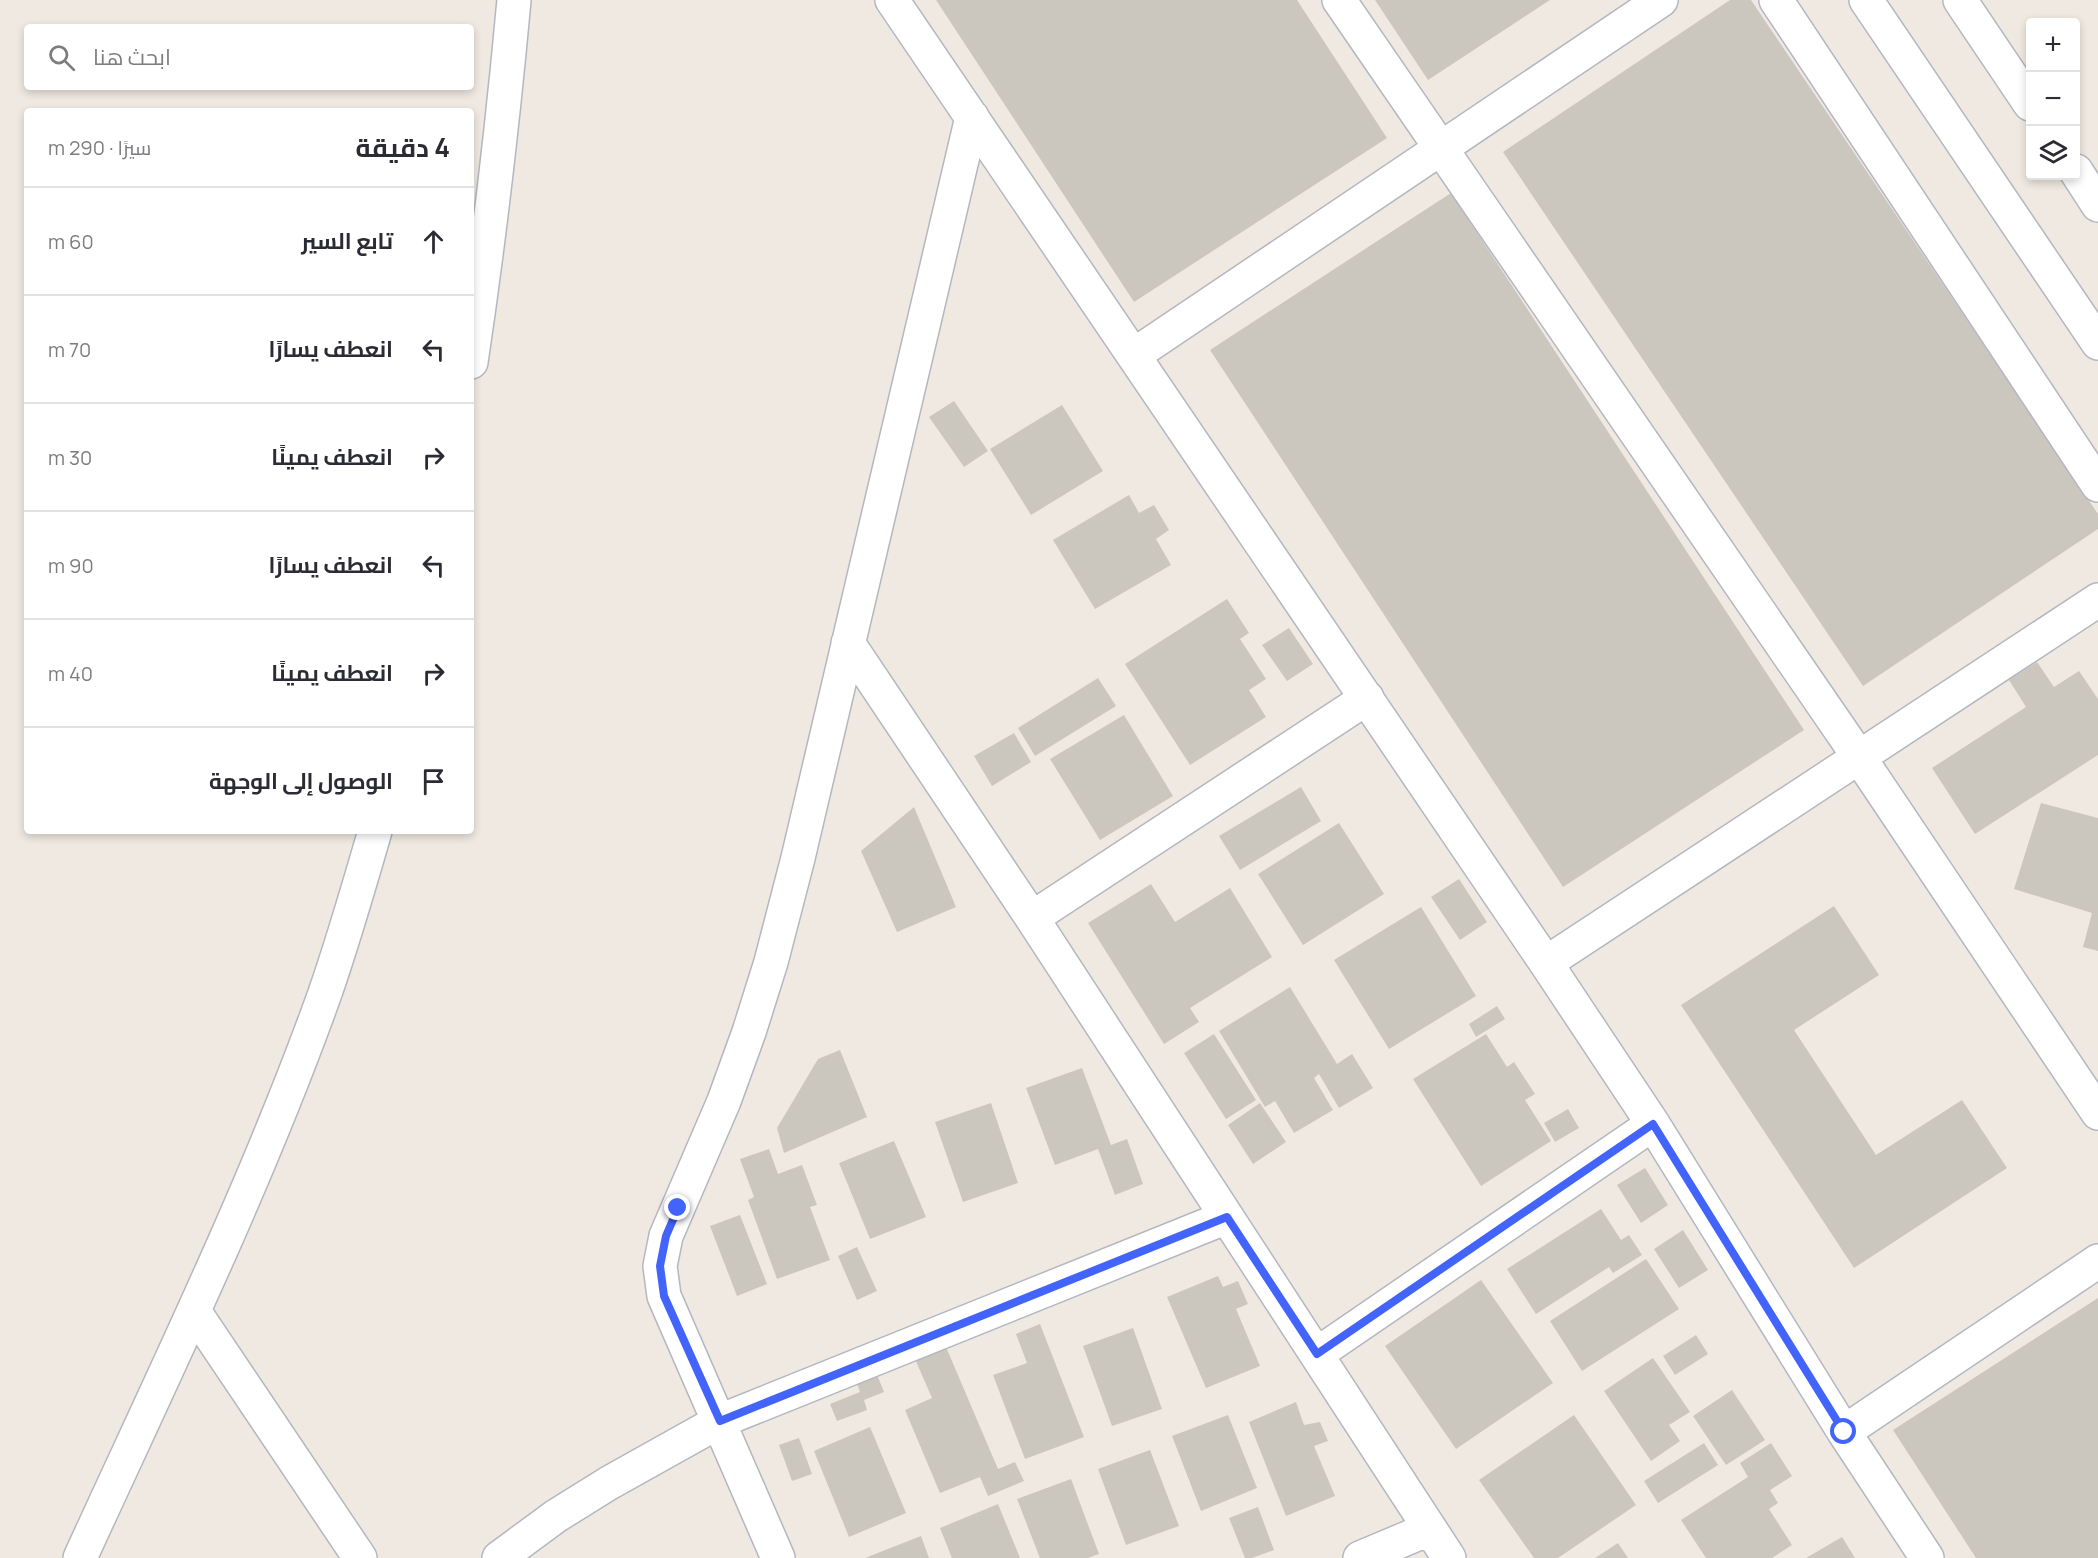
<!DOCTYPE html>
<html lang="ar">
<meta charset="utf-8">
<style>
body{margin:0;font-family:Manrope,Cairo,sans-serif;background:#f2f2f3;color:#2b2b33;direction:rtl}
.controls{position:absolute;right:18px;top:18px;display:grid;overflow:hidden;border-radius:6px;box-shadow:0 3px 9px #0003}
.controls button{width:54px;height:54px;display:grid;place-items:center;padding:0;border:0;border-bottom:2px solid #e1e1e2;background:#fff;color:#2b2b33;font:30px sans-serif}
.stop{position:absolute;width:18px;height:18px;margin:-14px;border:4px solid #4264fb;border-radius:50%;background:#fff}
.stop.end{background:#4264fb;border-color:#fff;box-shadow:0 2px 6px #0008}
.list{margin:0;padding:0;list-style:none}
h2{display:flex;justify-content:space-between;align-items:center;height:78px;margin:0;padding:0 24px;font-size:26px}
h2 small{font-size:20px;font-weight:400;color:#7c7c81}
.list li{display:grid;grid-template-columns:39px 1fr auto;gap:18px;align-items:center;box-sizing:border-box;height:108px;padding:0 24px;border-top:2px solid #e1e1e2}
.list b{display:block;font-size:22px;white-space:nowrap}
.list em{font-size:20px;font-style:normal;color:#7c7c81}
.icon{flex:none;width:33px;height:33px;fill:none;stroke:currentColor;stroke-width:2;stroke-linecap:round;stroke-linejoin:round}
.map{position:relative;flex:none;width:2098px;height:1558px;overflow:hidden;direction:ltr}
.search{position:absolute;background:#fff;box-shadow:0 3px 9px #0003;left:24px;top:24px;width:450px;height:66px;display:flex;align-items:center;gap:15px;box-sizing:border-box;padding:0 21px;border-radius:6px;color:#7c7c81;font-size:22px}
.panel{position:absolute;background:#fff;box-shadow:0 3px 9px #0003;left:24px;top:108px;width:450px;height:726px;border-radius:6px;direction:rtl}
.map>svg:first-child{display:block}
.building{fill:#cbc7bf}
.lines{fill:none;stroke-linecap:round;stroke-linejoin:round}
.minor-casing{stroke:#b4b7c1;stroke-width:36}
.secondary-casing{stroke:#b4b7c1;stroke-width:36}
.minor{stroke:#fff;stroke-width:33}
.secondary{stroke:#fff;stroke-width:33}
.route{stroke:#4264fb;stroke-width:8}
</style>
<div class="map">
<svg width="2098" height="1558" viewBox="0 0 2098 1558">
<rect width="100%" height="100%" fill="#efe9e1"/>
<path class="building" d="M936 0H1297L1387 138 1134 302Z
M1375 0H1550L1428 80Z
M1730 0H1751L2098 514V529L1863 686 1503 152Z
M1451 193 1804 730 1563 887 1210 350Z
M954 401 988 451 964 467 929 417Z
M1062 405 1103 471 1031 515 990 449Z
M1129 495 1139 513 1154 505 1169 530 1156 539 1171 565 1095 609 1053 540Z
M1227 599 1249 633 1240 639 1266 679 1249 690 1266 717 1190 765 1125 664Z
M1289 628 1313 664 1287 681 1262 645Z
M2037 662 2054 687 2079 671 2098 699V755L1975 834 1932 768 2026 707 2009 680Z
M1098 678 1116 706 1035 756 1018 728Z
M1124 715 1173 796 1100 840 1050 759Z
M1014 733 1031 762 992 786 974 756Z
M1301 787 1321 821 1240 870 1219 836Z
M2041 803 2098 818V951L2083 947 2092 913 2014 889Z
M914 807 956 907 897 932 861 851Z
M1339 823 1384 894 1303 945 1258 874Z
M1459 879 1487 922 1460 940 1431 897Z
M1151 884 1175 922 1230 888 1272 957 1190 1008 1199 1022 1164 1044 1088 923Z
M1834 906 1879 975 1794 1030 1876 1155 1962 1100 2007 1168 1854 1268 1681 1005Z
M1421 907 1476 996 1389 1049 1334 960Z
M1290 987 1337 1064 1352 1054 1373 1088 1339 1108 1319 1074 1314 1078 1333 1110 1294 1133 1275 1101 1265 1107 1219 1031Z
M1497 1006 1505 1019 1476 1037 1469 1024Z
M1214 1034 1256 1100 1226 1119 1184 1053Z
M1486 1034 1507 1067 1514 1062 1535 1094 1525 1100 1551 1141 1481 1186 1413 1079Z
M840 1050 867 1117 784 1153 777 1128 818 1059Z
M1082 1068 1111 1145 1127 1139 1143 1184 1115 1195 1098 1149 1055 1165 1026 1088Z
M991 1103 1018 1183 963 1202 935 1122Z
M1260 1103 1286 1142 1253 1164 1228 1125Z
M1568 1109 1579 1128 1555 1142 1544 1123Z
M894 1141 926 1217 870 1239 839 1163Z
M769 1149 778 1174 802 1165 817 1205 810 1207 830 1260 777 1279 748 1200 754 1197 740 1159Z
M1645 1168 1668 1205 1641 1223 1617 1185Z
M1601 1209 1621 1240 1629 1235 1642 1255 1613 1273 1609 1267 1536 1314 1507 1269Z
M740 1215 767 1284 737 1296 710 1226Z
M1683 1230 1708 1270 1679 1288 1654 1249Z
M857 1247 877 1291 857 1300 838 1256Z
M1646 1259 1679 1309 1582 1371 1550 1321Z
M1218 1276 1223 1287 1238 1281 1248 1304 1236 1309 1260 1366 1206 1388 1167 1297Z
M1481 1280 1553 1383 1456 1449 1385 1346Z
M2098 1298V1558H1976L1893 1430Z
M1040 1324 1084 1437 1025 1459 993 1375 1027 1363 1016 1334Z
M1133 1328 1162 1409 1112 1426 1083 1346Z
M1696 1335 1708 1354 1675 1375 1663 1356Z
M946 1347 998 1469 1015 1462 1024 1481 988 1496 980 1477 940 1493 905 1410 932 1398 915 1359Z
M1653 1358 1690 1412 1669 1425 1680 1441 1651 1461 1604 1391Z
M876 1372 884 1392 864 1400 867 1410 837 1421 830 1404 860 1392 856 1380Z
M1732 1390 1765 1440 1726 1465 1693 1416Z
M1296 1402 1304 1425 1320 1422 1328 1441 1314 1446 1335 1496 1286 1516 1249 1422Z
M1228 1415 1257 1488 1201 1511 1172 1436Z
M1574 1415 1636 1505 1558 1558H1534L1479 1480Z
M870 1427 906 1513 849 1537 814 1451Z
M799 1438 812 1474 792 1481 779 1445Z
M1704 1443 1718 1465 1658 1503 1644 1481Z
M1771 1443 1792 1476 1770 1490 1778 1503 1769 1509 1792 1545 1772 1558H1706L1681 1520 1748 1477 1740 1463Z
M1150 1450 1179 1526 1126 1545 1098 1469Z
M1071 1479 1099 1554 1088 1558H1040L1017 1499Z
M998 1504 1020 1558H952L940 1528Z
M1258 1507 1274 1550 1252 1558H1245L1229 1518Z
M921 1536 929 1558H865Z
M1842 1537 1855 1558H1806Z
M1618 1543 1628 1558H1595Z"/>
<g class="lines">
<defs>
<path id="minor" d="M892 0 1546 963 1653 1124 1844 1432 1927 1558
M1339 0 1859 757 2098 1113
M1776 0 2098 485
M1134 355 1661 0
M471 362C489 241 503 121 514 0
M848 643 1032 918 1449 1558
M1032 918 1367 698
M1546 963 2098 600
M194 1311 360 1558
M1317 1354 1653 1124
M1844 1432 2098 1261
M80 1558C165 1372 255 1188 324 996 343 942 359 886 375 831
M499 1558 556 1516 609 1483 720 1421 1227 1217
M778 1558 664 1296 660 1266 666 1236 724 1101 749 1032 771 962 798 858 972 117
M1360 1558 1429 1529"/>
<path id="secondary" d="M1866 0 2098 343
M1960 0 2030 104
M2076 171 2098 205"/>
</defs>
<use href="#minor" class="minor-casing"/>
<use href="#secondary" class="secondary-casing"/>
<use href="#minor" class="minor"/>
<use href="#secondary" class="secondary"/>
</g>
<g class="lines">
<path class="route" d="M678 1208 666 1236 660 1266 664 1296 720 1421 1227 1217 1317 1354 1653 1124 1844 1432"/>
</g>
</svg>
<div class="controls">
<button>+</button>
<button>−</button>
<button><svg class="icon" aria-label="layers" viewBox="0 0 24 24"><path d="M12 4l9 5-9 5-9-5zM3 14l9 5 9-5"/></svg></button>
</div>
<div class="stop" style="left:1844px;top:1432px"></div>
<div class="stop end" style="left:678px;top:1208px"></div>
<div class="search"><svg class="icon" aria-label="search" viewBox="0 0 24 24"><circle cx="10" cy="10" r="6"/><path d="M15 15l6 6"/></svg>ابحث هنا</div>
<section class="panel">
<h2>4 دقيقة<small>سيرًا · 290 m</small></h2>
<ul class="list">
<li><svg class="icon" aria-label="ahead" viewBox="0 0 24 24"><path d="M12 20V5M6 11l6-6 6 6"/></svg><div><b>تابع السير</b></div><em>60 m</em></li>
<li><svg class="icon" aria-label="left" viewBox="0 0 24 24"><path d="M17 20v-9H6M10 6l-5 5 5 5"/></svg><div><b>انعطف يسارًا</b></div><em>70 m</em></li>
<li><svg class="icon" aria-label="right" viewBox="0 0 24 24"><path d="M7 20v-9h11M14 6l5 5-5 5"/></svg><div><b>انعطف يمينًا</b></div><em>30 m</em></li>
<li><svg class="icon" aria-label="left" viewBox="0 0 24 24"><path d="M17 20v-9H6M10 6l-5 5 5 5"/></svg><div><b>انعطف يسارًا</b></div><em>90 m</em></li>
<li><svg class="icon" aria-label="right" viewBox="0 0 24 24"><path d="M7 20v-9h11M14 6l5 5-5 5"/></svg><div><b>انعطف يمينًا</b></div><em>40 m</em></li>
<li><svg class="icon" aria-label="arrive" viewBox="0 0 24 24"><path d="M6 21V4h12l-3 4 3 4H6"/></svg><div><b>الوصول إلى الوجهة</b></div></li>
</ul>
</section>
</div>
